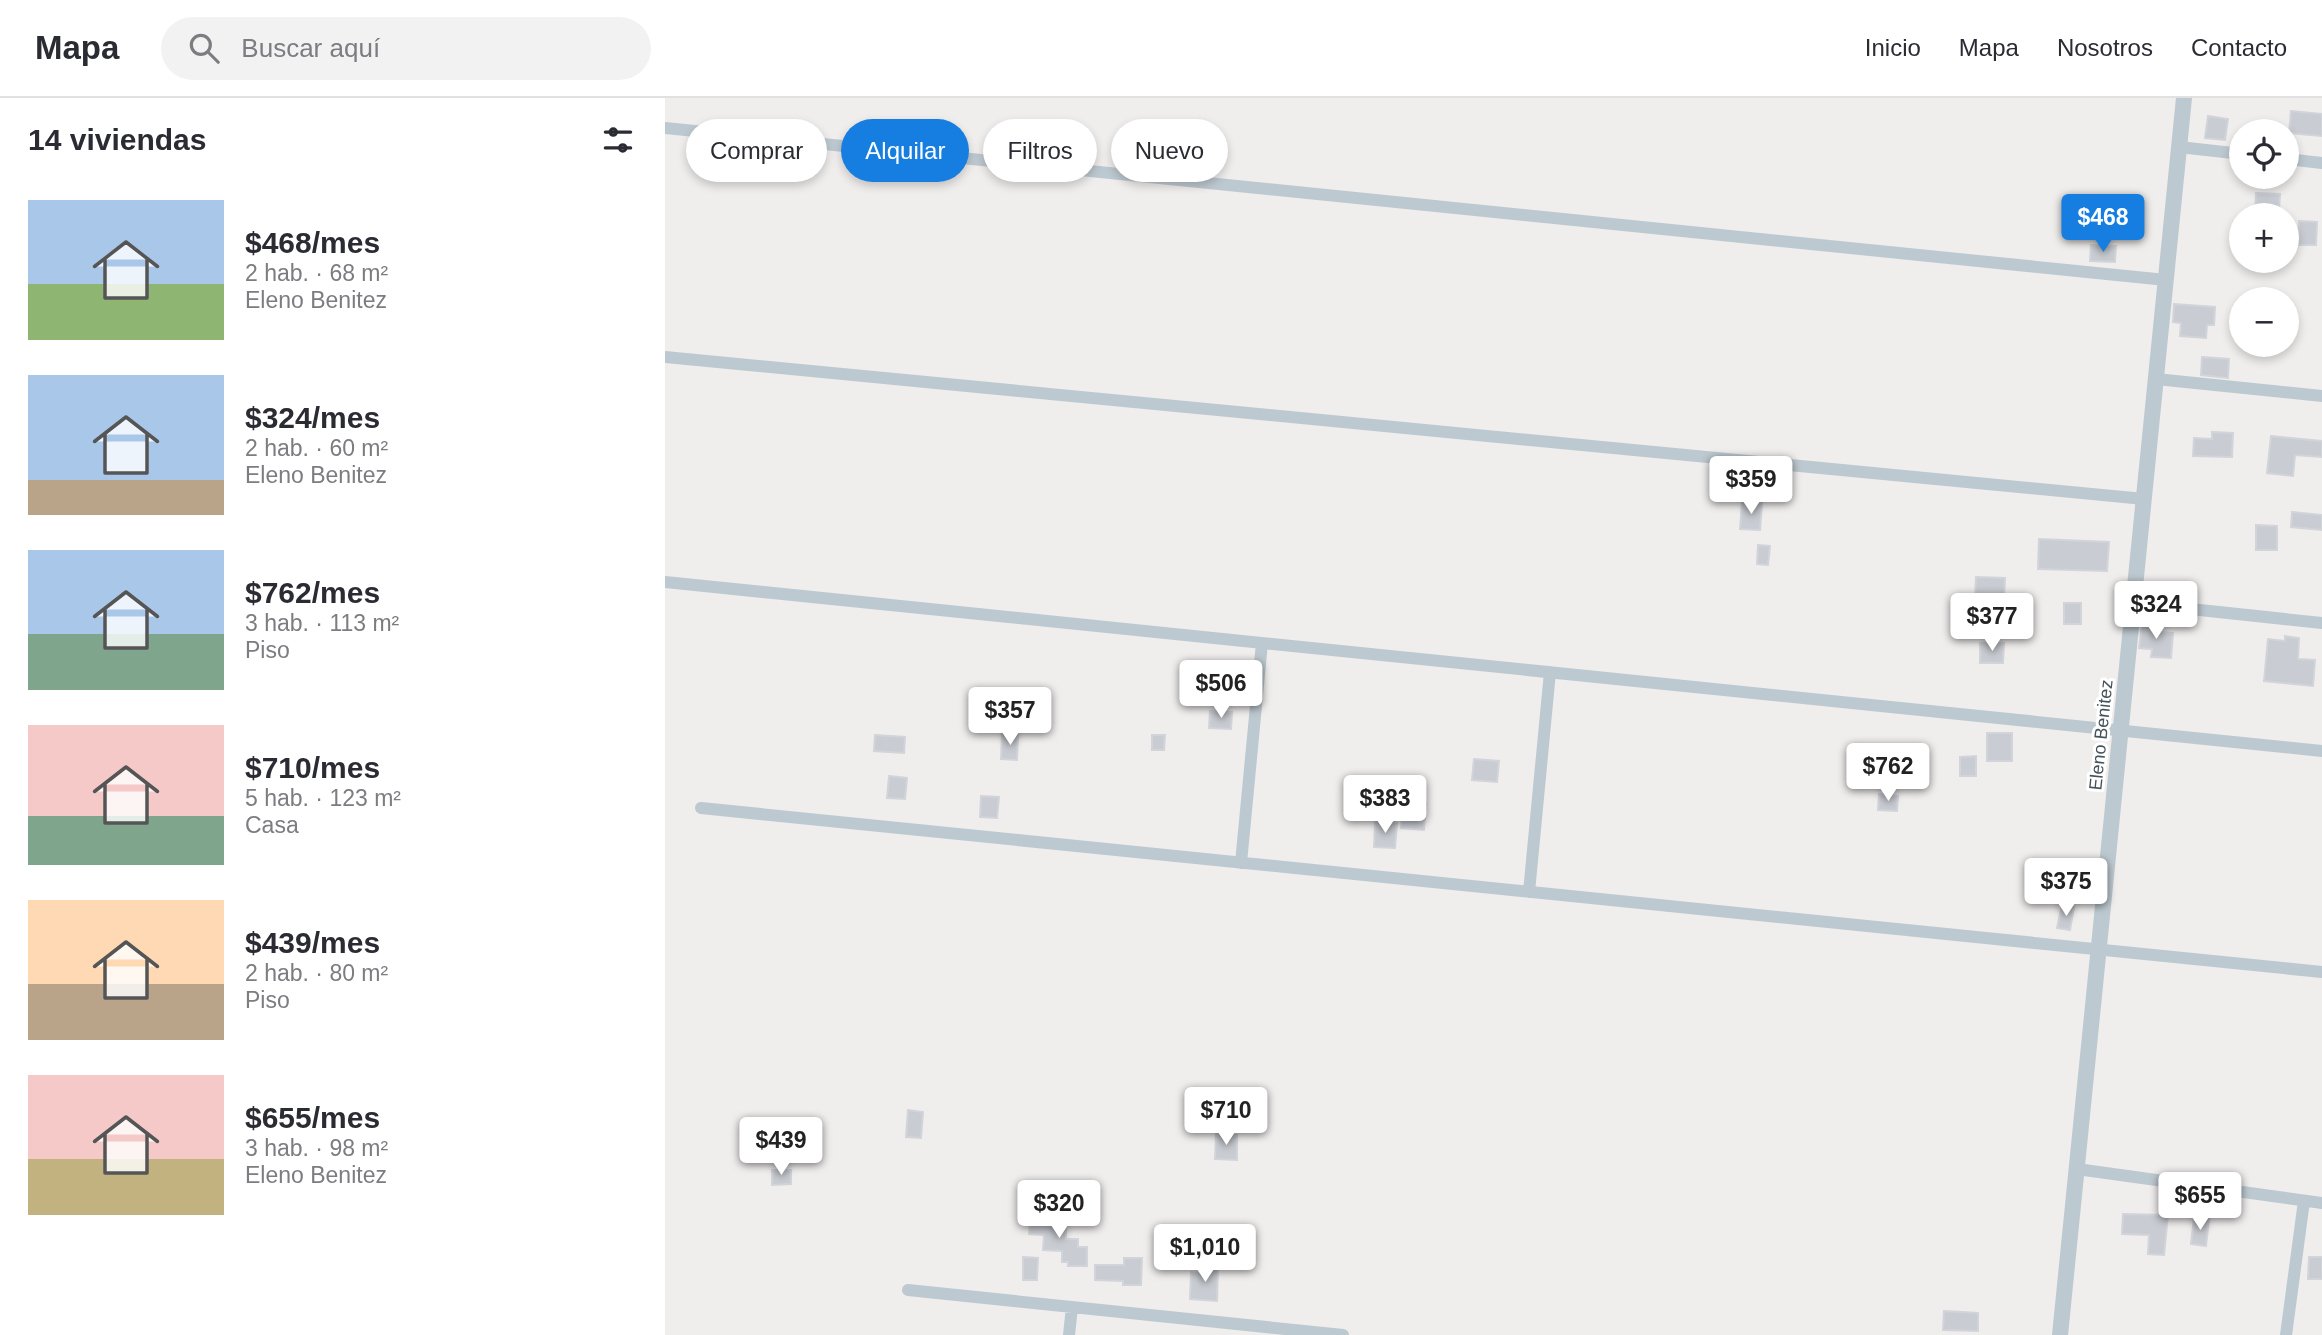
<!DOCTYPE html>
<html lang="es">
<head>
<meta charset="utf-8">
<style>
	:root { --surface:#fff; --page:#f2f2f3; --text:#2b2b33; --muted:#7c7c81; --line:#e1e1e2; --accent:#167ee0 }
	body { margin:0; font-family:Arial,sans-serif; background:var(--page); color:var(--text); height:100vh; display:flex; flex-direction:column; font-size:26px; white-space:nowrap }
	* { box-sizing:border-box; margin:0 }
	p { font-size:23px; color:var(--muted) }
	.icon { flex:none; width:38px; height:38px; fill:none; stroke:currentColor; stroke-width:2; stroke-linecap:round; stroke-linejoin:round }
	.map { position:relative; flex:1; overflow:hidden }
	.sheet { display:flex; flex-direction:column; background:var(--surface); width:665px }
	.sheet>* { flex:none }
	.top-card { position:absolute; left:21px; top:21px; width:665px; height:63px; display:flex; gap:14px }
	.fabs { position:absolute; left:1564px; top:21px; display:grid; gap:14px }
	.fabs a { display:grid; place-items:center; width:70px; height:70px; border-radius:50%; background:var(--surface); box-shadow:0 4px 10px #0003; font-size:35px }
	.price { position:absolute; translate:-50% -60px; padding:0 16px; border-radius:7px; background:#fff; color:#222; font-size:23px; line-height:46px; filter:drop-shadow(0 2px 4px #0008) }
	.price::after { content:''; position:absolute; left:50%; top:42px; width:21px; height:16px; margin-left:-10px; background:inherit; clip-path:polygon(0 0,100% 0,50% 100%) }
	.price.selected { background:var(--accent); color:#fff }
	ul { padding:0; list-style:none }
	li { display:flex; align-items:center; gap:21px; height:175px; padding:0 28px }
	li span { display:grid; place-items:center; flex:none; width:196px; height:140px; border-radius:0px; color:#555 }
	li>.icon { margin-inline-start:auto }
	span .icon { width:84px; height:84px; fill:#fffc; stroke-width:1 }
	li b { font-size:30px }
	h2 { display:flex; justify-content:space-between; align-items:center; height:84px; padding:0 28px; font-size:30px }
	.pill { padding:0 24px; border-radius:32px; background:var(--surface); box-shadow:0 4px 10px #0003; font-size:24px; line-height:63px }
	.pill.selected { background:var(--accent); color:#fff }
	header { display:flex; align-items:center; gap:42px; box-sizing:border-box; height:98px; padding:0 35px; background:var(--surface); border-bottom:2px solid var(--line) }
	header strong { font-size:33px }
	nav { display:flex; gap:38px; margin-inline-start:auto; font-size:24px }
	.search { width:490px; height:63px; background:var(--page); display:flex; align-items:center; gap:18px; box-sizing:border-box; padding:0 24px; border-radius:38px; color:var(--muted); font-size:26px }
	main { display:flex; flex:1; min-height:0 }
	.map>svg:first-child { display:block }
	.building { fill:#c9ccd2; stroke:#d1d4d9; stroke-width:2 }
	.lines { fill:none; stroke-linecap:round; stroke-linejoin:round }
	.minor { stroke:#bdc9d0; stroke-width:12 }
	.tertiary { stroke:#bdc9d0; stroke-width:16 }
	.labels { text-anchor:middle; stroke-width:6; stroke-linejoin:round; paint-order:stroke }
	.street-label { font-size:18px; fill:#45525a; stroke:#fff }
</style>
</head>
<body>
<header>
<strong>Mapa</strong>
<div class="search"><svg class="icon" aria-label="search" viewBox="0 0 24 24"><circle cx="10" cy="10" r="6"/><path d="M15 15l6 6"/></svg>Buscar aquí</div>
<nav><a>Inicio</a><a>Mapa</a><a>Nosotros</a><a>Contacto</a></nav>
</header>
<main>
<section class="sheet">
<h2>14 viviendas<svg class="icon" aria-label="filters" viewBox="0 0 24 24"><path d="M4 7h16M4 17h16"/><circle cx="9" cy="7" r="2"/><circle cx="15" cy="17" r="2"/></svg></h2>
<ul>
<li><span style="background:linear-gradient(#a9c7e8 60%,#8fb573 0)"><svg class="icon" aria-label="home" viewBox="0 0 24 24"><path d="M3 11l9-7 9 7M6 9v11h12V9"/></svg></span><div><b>$468/mes</b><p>2 hab. · 68 m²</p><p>Eleno Benitez</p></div></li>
<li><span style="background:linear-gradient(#a9c7e8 75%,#b9a48a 0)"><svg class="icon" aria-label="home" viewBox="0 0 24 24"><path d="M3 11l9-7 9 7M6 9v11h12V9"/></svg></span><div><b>$324/mes</b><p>2 hab. · 60 m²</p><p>Eleno Benitez</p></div></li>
<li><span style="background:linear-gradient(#a9c7e8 60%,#7fa58c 0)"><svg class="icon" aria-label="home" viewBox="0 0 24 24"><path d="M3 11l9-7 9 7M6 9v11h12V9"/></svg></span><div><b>$762/mes</b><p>3 hab. · 113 m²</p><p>Piso</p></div></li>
<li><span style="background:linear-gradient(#f6c9c9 65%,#7fa58c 0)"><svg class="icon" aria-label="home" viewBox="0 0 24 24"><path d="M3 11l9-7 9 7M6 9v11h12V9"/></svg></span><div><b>$710/mes</b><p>5 hab. · 123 m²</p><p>Casa</p></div></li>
<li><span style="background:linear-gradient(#ffd9b3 60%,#b9a48a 0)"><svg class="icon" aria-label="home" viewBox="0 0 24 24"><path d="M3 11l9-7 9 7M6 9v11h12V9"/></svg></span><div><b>$439/mes</b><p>2 hab. · 80 m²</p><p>Piso</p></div></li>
<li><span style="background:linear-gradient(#f6c9c9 60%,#c2b280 0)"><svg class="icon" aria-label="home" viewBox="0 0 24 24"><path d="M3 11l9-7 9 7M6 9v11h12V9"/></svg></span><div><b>$655/mes</b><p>3 hab. · 98 m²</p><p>Eleno Benitez</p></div></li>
</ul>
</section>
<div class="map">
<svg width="1657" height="1237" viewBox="0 0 1657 1237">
	<rect width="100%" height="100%" fill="#f0eded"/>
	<path class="building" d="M 1626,13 L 1657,16 L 1657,38 L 1624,35 Z
		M 1543,18 L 1563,21 L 1560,42 L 1540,40 Z
		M 1591,95 L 1615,96 L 1614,112 L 1590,111 Z
		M 1634,123 L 1652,124 L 1651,147 L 1633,147 Z
		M 1426,147 L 1451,148 L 1450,164 L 1425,163 Z
		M 1509,206 L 1550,209 L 1549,227 L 1542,227 L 1541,240 L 1515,238 L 1516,225 L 1508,224 Z
		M 1537,259 L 1564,261 L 1563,280 L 1536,277 Z
		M 1547,334 L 1568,335 L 1567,359 L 1528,358 L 1529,340 L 1547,341 Z
		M 1606,338 L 1657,343 L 1657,359 L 1630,357 L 1628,378 L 1602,375 Z
		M 1077,404 L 1097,405 L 1095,432 L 1075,431 Z
		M 1627,414 L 1657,417 L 1657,432 L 1626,429 Z
		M 1591,427 L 1612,428 L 1612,452 L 1591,452 Z
		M 1374,441 L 1444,444 L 1442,473 L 1373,471 Z
		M 1093,447 L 1105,448 L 1103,467 L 1092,466 Z
		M 1311,479 L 1340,480 L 1339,499 L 1310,498 Z
		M 1399,505 L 1416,505 L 1416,526 L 1399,526 Z
		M 1482,524 L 1493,525 L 1493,534 L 1508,535 L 1506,560 L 1486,559 L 1487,551 L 1474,550 L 1477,527 Z
		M 1620,538 L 1634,540 L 1633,561 L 1650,562 L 1648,588 L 1599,583 L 1603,541 L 1620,543 Z
		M 1315,545 L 1339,545 L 1338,565 L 1315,565 Z
		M 545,613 L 567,614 L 566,631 L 544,630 Z
		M 1322,635 L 1347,635 L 1347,663 L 1322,663 Z
		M 337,636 L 353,637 L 352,662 L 336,661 Z
		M 210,637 L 240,639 L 239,655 L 209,653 Z
		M 487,637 L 500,637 L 499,652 L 487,652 Z
		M 1311,658 L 1311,678 L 1295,678 L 1295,659 Z
		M 809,661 L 834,663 L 832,684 L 807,682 Z
		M 224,678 L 242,680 L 240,701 L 222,700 Z
		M 1214,696 L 1233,698 L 1232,713 L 1213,712 Z
		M 316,698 L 334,699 L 332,720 L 315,719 Z
		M 738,703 L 761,705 L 759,732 L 736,730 Z
		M 710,723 L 732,725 L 730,750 L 709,749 Z
		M 1397,807 L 1409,809 L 1405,832 L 1392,830 Z
		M 243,1012 L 258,1014 L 256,1040 L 241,1039 Z
		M 551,1036 L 572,1037 L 572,1062 L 550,1061 Z
		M 107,1072 L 126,1072 L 126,1086 L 107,1087 Z
		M 1458,1116 L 1503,1117 L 1499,1157 L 1483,1156 L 1484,1137 L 1457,1136 Z
		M 365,1119 L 401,1120 L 401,1141 L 413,1141 L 413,1149 L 422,1149 L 422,1168 L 403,1168 L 403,1164 L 397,1164 L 397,1153 L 378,1152 L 379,1137 L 364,1136 Z
		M 1529,1119 L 1544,1121 L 1541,1148 L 1526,1146 Z
		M 358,1159 L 373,1160 L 372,1182 L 358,1182 Z
		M 1644,1159 L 1657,1159 L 1657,1181 L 1643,1181 Z
		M 459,1160 L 477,1160 L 476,1187 L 458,1187 L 458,1183 L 430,1182 L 430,1167 L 459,1167 Z
		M 537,1166 L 553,1167 L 552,1203 L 525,1201 L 526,1174 L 536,1175 Z
		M 1279,1213 L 1313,1215 L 1313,1233 L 1278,1232 Z"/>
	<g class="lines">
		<path class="minor" d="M 0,30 L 1501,182
			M 1514,49 L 1577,56
			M 1622,61 L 1657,65
			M 0,259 L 1479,401
			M 1491,281 L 1657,298
			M 0,484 L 1657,653
			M 1469,505 L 1657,525
			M 36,710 L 1657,874
			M 576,765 L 597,545
			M 864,794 L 885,574
			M 1412,1071 L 1657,1105
			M 243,1192 L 678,1237
			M 404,1237 L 407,1209
			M 1621,1237 L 1639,1103"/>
		<path class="tertiary" d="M 1395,1237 L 1519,0"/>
	</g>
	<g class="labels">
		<g class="street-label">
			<text transform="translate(1436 637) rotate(-84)" y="6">Eleno Benitez</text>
		</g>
	</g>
</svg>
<div class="fabs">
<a><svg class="icon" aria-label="locate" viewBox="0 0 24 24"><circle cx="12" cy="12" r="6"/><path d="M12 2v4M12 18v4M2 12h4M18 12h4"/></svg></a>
<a>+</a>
<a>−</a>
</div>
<b class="price selected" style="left:1438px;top:156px">$468</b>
<b class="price" style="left:1086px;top:418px">$359</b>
<b class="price" style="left:1491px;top:543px">$324</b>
<b class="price" style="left:1327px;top:555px">$377</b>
<b class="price" style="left:556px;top:622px">$506</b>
<b class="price" style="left:345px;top:649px">$357</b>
<b class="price" style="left:1223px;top:705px">$762</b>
<b class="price" style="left:720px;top:737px">$383</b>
<b class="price" style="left:1401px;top:820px">$375</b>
<b class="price" style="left:561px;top:1049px">$710</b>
<b class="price" style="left:116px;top:1079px">$439</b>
<b class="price" style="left:1535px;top:1134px">$655</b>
<b class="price" style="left:394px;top:1142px">$320</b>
<b class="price" style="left:540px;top:1186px">$1,010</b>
<div class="top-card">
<a class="pill">Comprar</a>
<a class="pill selected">Alquilar</a>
<a class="pill">Filtros</a>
<a class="pill">Nuevo</a>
</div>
</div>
</main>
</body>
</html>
